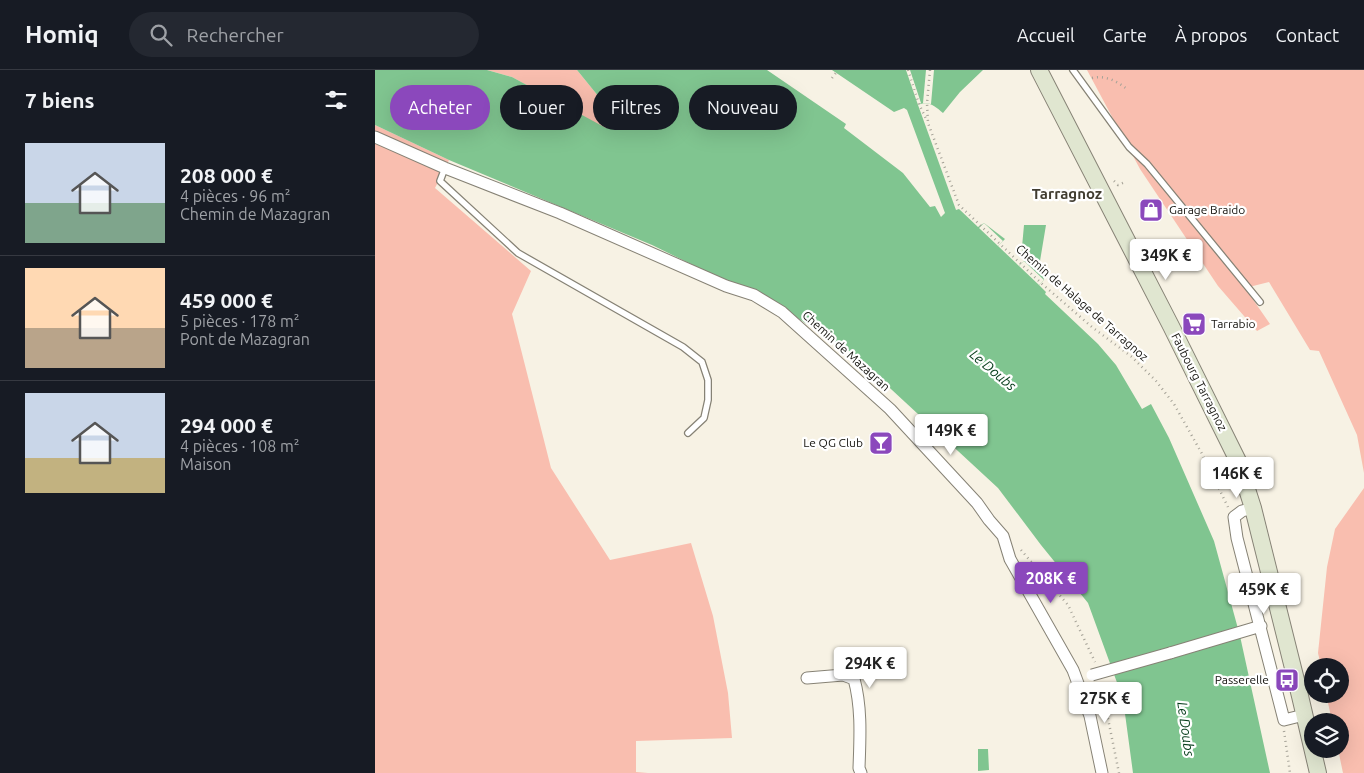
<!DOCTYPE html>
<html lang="fr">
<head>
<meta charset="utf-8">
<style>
	:root { --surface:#171b24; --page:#242831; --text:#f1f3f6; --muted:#9ea1a6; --line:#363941; --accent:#8b48bc }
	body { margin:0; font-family:Ubuntu,sans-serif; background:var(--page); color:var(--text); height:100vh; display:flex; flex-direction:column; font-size:19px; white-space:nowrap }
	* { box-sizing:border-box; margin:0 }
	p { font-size:16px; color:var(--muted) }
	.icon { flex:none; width:28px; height:28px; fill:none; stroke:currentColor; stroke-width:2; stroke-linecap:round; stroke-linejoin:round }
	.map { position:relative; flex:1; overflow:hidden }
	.details { display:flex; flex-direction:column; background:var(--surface); width:375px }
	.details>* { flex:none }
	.banner { position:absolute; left:15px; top:15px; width:475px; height:45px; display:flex; gap:10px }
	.buttons { position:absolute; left:929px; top:588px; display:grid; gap:10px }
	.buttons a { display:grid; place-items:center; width:45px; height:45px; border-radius:50%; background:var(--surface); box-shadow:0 5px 20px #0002; font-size:25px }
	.price { position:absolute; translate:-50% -42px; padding:0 11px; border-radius:5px; background:#fff; color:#222; font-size:16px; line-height:32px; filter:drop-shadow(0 1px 2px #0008) }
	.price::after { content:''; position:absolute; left:50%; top:30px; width:15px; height:11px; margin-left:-8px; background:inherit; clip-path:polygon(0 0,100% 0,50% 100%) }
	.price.active { background:var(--accent); color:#fff }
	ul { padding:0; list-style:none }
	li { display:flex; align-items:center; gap:15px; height:125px; padding:0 25px }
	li+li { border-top:1px solid var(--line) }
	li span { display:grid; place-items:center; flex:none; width:140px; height:100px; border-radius:0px; color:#555 }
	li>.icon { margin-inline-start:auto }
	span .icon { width:60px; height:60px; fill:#fffc; stroke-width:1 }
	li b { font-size:21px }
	h2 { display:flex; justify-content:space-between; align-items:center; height:60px; padding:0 25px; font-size:21px }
	.chip { padding:0 18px; border-radius:22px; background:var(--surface); box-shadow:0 5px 20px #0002; font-size:18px; line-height:45px }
	.chip.active { background:var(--accent); color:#fff }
	header { display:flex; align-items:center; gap:30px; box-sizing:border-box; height:70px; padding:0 25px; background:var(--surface); border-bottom:1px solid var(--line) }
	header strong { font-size:24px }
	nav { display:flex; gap:28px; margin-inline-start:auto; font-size:18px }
	.search { width:350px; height:45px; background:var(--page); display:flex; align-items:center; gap:12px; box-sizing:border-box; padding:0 18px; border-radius:28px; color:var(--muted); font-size:19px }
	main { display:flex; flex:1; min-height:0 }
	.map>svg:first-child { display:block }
	.green { fill:#f9beaf }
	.water { fill:#80c590 }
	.pier { fill:#f7f2e4 }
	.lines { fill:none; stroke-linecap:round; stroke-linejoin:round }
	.lane-casing { stroke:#868275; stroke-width:8 }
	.street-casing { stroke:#868275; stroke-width:13 }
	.secondary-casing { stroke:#868275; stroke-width:18 }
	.path { stroke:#a5a297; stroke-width:2.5; stroke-dasharray:1 4; stroke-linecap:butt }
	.lane { stroke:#fff; stroke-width:5.5 }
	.street { stroke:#fff; stroke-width:11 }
	.secondary { stroke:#e0e6d0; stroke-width:16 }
	.street-bridge-casing { stroke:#868275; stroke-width:13; stroke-linecap:butt }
	.street-bridge { stroke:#fff; stroke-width:11 }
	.labels { text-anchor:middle; stroke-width:4.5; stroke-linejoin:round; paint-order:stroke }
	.poi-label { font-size:12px; fill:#14130e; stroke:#fff; text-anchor:start }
	.street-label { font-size:12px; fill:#14130e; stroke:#fff }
	.water-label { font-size:14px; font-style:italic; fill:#053c1a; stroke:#fff }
	.quarter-label { font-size:15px; font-weight:bold; fill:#413d31; stroke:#fff }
</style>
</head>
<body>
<header>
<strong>Homiq</strong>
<div class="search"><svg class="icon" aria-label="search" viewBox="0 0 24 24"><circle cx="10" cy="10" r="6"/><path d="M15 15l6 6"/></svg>Rechercher</div>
<nav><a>Accueil</a><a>Carte</a><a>À propos</a><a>Contact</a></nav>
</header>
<main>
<section class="details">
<h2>7 biens<svg class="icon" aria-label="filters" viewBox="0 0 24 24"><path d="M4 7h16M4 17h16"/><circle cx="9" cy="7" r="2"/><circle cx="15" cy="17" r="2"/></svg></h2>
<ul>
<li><span style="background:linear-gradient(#c9d6e8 60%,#7fa58c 0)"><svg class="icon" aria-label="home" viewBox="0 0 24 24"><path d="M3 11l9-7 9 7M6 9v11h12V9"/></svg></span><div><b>208 000 €</b><p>4 pièces · 96 m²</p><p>Chemin de Mazagran</p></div></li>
<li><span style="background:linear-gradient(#ffd9b3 60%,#b9a48a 0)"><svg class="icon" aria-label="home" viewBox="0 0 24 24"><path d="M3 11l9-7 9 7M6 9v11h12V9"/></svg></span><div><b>459 000 €</b><p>5 pièces · 178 m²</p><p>Pont de Mazagran</p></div></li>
<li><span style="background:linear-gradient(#c9d6e8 65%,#c2b280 0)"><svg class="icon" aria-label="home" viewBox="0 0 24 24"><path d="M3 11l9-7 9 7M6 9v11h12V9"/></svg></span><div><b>294 000 €</b><p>4 pièces · 108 m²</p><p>Maison</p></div></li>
</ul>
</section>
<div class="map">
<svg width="989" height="703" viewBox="0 0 989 703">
	<rect width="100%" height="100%" fill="#f7f2e4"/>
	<path class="green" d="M 112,0 L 202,0 L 237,43 L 231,59 L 137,7 Z
		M 712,0 L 989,0 L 989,403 L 982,365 L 944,281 L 935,280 L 894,212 L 870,218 L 895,254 L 882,261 L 843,216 L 765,99 Z
		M 0,55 L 74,90 L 60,118 L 156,201 L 137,244 L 176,398 L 235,490 L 316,473 L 338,546 L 353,623 L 357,668 L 261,671 L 261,702 L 273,703 L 0,703 Z
		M 989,418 L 989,703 L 968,703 L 963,679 L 965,679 L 965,651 L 957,651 L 951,624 L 965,624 L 965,596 L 946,596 L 943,583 L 952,497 L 960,459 Z"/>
	<path class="water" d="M 0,0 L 112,0 L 137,7 L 231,58 L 237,43 L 202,0 L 392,0 L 471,54 L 469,58 L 528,103 L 555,137 L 560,136 L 566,147 L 570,143 L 532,40 L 529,38 L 519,42 L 457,0 L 608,0 L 585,22 L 568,43 C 560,36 553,30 543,35 L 581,140 L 584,139 L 603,157 L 609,153 L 630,169 L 623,176 L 644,196 L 649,191 L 647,177 L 649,155 L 671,155 L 665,191 L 669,210 L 664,215 L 671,222 L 670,224 L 723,274 L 741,295 L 767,339 L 776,334 L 794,368 L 839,471 L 865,566 L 895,703 L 758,703 L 748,629 L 713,533 L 666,475 L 623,418 L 477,283 L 410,240 L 277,175 L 74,90 L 0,55 Z
		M 603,679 L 613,679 L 614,700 L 603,701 Z"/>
	<path class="pier" d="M 531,0 L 535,0 L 546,33 L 543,35 Z
		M 551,0 L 559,0 L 556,34 L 548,33 Z
		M 609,153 L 628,171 L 623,176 L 604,158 Z
		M 649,191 L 669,210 L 664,215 L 644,196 Z"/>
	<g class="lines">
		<g class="lane-casing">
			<path id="lane" d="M 698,0 L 754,77 L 772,94 L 885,232
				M 70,98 L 65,111 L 143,183 L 308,277 L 327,292 L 333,310 L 333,330 L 329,348 L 313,363"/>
		</g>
		<g class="street-casing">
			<path id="street" d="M 0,67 L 70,98 L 185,143 L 351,216 L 379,225 L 407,242 L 515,339 L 602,433 L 614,450 L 628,466 L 635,489 L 698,600 L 715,646 L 727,703
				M 878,438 L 867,441 L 859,447 L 862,468 L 909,650 L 929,645
				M 795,583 L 886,556
				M 432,608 L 468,605 L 479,609 C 487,638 485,669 484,698 L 486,703"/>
		</g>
		<g class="secondary-casing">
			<path id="secondary" d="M 664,0 L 796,256 L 863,391 L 878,438 L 925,626 L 943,703"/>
		</g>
		<path class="path" d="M 533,0 L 544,34 L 552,51
			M 555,0 L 552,33 L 553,53 L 584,135 L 666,213 L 717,257 L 757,287 L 781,311 L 799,334 L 826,382 L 853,437
			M 457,8 L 463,0
			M 717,8 C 731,5 742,11 753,20
			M 739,111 L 743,115 L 750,112
			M 776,186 L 797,175
			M 646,480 L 693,535 L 720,592
			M 726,614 L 744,703
			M 909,661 L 915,703"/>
		<use href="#lane" class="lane"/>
		<use href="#street" class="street"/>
		<use href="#secondary" class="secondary"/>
		<g class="street-bridge-casing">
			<path id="street-bridge" d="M 717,605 L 795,583"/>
		</g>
		<use href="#street-bridge" class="street-bridge"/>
	</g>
	<defs>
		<g id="shop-square" transform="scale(1.25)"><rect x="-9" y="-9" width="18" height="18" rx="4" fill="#8b48bc" stroke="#fff"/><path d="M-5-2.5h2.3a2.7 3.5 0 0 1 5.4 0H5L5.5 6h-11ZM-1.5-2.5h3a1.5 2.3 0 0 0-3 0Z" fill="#fff"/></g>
		<g id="supermarket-square" transform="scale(1.25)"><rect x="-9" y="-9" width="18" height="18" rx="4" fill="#8b48bc" stroke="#fff"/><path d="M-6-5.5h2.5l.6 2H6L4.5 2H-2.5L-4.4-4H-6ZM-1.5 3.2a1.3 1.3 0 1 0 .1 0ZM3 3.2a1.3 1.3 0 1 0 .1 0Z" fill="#fff"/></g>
		<g id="bar-square" transform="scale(1.25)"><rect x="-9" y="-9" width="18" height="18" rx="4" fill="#8b48bc" stroke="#fff"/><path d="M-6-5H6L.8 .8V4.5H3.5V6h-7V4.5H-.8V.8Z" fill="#fff"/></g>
		<g id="bus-square" transform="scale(1.25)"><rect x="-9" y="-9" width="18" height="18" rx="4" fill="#8b48bc" stroke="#fff"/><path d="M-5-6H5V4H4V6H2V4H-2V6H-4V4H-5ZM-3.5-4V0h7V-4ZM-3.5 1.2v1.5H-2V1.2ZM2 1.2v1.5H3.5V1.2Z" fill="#fff"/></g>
	</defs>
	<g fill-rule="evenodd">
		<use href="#shop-square" x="776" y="140"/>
		<use href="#supermarket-square" x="819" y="254"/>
		<use href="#bar-square" x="506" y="373"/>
		<use href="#bus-square" x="912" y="610"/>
	</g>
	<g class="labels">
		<g class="poi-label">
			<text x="794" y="144">Garage Braido</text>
			<text x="836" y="258">Tarrabio</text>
			<text x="488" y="377" text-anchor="end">Le QG Club</text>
			<text x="894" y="614" text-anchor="end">Passerelle</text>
		</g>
		<g class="street-label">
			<text transform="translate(707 233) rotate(41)" y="4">Chemin de Halage de Tarragnoz</text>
			<text transform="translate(471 281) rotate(42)" y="4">Chemin de Mazagran</text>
			<text transform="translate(824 312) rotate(63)" y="4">Faubourg Tarragnoz</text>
		</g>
		<g class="water-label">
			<text transform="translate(618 300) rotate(40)" y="5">Le Doubs</text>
			<text transform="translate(811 659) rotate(82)" y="5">Le Doubs</text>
		</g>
		<g class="quarter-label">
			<text x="692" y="129">Tarragnoz</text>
		</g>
	</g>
</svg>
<div class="buttons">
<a><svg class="icon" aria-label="locate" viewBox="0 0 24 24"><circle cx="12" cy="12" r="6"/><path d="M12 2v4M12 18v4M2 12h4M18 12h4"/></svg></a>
<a><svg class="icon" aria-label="layers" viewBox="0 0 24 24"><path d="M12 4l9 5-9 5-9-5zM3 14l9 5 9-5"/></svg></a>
</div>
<b class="price" style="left:791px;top:211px">349K €</b>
<b class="price" style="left:576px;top:386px">149K €</b>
<b class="price" style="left:862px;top:429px">146K €</b>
<b class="price active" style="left:676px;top:534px">208K €</b>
<b class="price" style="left:889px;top:545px">459K €</b>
<b class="price" style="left:495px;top:619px">294K €</b>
<b class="price" style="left:730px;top:654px">275K €</b>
<div class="banner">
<a class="chip active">Acheter</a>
<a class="chip">Louer</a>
<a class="chip">Filtres</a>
<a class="chip">Nouveau</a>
</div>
</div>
</main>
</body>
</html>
